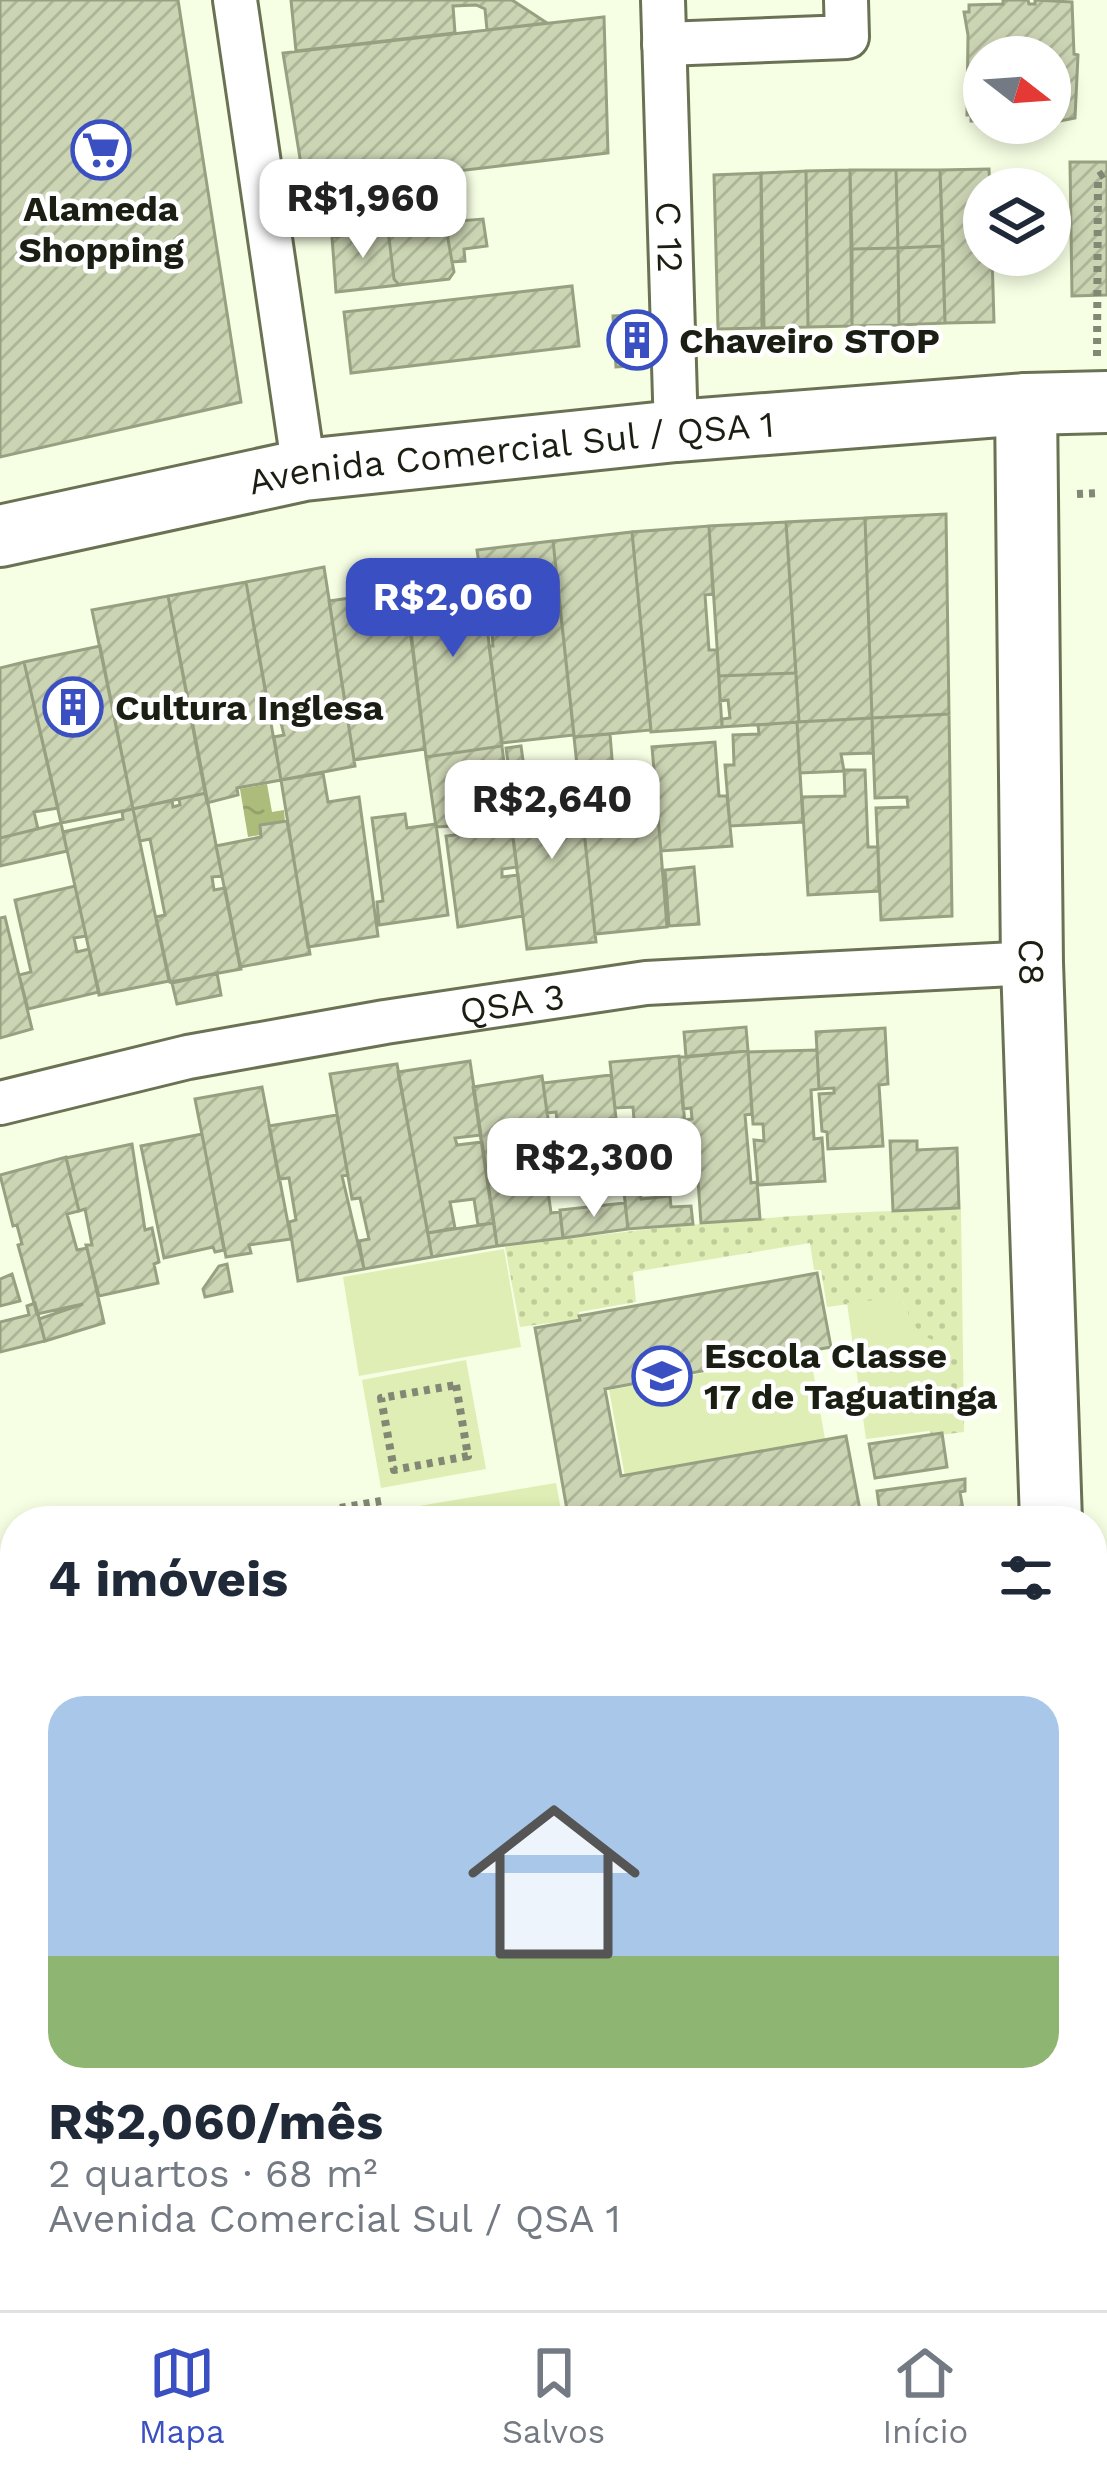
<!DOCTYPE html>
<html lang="pt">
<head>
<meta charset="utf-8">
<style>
	:root { --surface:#fff; --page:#f2f2f3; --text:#1f2937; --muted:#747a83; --line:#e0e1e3; --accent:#3a4fc1 }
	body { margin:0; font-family:"Work Sans",sans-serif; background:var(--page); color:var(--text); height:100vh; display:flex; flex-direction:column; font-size:45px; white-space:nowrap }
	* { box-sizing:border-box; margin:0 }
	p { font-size:39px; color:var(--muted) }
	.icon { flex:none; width:66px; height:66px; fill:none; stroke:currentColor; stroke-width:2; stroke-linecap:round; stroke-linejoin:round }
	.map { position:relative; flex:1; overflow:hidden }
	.side { position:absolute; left:0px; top:1506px; width:1107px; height:804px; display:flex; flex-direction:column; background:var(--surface); border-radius:48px 48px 0 0; box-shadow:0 6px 18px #0003 }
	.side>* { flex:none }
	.needle { width:78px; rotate:107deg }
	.fabs { position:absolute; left:963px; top:36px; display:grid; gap:24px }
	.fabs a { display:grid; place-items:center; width:108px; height:108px; border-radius:50%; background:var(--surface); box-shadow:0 6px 18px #0003; font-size:60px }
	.price { position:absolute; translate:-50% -102px; padding:0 27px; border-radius:24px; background:#fff; color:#222; font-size:39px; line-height:78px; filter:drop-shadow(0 3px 6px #0008) }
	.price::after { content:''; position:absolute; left:50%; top:72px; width:36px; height:27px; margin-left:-18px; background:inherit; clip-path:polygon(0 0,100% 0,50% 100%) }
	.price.active { background:var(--accent); color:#fff }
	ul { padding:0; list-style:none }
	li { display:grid; align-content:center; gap:24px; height:636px; padding:0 48px }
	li+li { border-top:3px solid var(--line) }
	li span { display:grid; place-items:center; height:372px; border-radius:36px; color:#555 }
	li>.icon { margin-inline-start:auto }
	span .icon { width:216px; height:216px; fill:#fffc; stroke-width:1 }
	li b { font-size:51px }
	h2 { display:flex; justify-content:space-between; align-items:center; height:144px; padding:0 48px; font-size:51px }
	.menu { display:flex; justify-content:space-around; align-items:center; height:168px; border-top:3px solid var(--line); background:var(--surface); font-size:33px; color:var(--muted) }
	.menu a { display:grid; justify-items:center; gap:6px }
	.menu .active { color:var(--accent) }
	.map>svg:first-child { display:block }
	.grass { fill:url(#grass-dots) }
	.park { fill:#deeeb4 }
	.water { fill:url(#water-ripples) }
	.building { fill:url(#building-hatch); stroke:#97a080; stroke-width:3 }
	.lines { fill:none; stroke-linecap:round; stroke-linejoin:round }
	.service-casing { stroke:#6a7254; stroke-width:27 }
	.minor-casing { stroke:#6a7254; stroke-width:48 }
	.secondary-casing { stroke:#6a7254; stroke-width:66 }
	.path { stroke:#838875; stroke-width:8; stroke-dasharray:6 6; stroke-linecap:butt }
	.service { stroke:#fff; stroke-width:21 }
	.minor { stroke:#fff; stroke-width:42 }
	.secondary { stroke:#fff; stroke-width:60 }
	.labels { text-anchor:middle; stroke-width:9; stroke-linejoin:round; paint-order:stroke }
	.poi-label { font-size:36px; font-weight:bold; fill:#1b1e12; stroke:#fff; text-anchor:start }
	.street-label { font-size:36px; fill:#1b1e12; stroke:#fff }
</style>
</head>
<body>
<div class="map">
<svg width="1107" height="2310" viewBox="0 0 1107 2310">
	<defs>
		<pattern id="grass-dots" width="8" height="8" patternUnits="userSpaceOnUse" patternTransform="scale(3)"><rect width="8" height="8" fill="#deeeb4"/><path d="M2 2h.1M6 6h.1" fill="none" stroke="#becc9a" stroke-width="1.8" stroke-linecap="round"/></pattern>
		<pattern id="water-ripples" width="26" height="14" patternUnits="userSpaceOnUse" patternTransform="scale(3)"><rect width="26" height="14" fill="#acbd7b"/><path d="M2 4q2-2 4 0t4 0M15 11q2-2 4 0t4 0" fill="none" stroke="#93a269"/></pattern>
		<pattern id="building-hatch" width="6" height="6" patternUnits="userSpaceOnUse" patternTransform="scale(3)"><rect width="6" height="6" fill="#cbd4b3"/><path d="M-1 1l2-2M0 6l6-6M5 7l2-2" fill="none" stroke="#aeb699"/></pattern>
	</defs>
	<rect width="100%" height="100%" fill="#f6fee3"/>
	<path class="grass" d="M 961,1210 L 964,1432 L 931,1436 L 930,1430 L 951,1427 L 930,1341 L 913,1326 L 901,1297 L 827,1307 L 821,1270 L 814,1270 L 810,1243 L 633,1272 L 636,1302 L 579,1312 L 579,1319 L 520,1327 L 505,1247 C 656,1227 808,1210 961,1210 Z"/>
	<path class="park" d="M 504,1249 L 521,1347 L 359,1376 L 343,1277 Z
		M 901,1297 C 911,1321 918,1340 946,1343 L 952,1428 L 866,1439 L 847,1303 Z
		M 810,1354 L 825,1439 L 625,1476 L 609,1390 Z
		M 466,1360 L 486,1469 L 381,1488 L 362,1380 Z
		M 556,1483 L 563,1521 L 390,1521 L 389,1511 Z
		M 15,1728 L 15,1851 L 0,1856 L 0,1732 Z"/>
	<path class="water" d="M 267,784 L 272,812 L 284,810 L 285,822 L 265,834 L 248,837 L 240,789 Z"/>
	<path class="building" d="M 0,0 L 178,0 L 241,402 L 0,457 Z
		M 291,0 L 512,0 L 547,23 L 487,30 L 485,9 L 476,5 L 453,6 L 455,33 L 296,51 Z
		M 1003,0 L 1028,0 L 1029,4 L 1035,4 L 1035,0 L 1072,2 L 1074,54 L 1078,55 L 1075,118 L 1050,123 L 1050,57 L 984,57 L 984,121 L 971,121 L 971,115 L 967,115 L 968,35 L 964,12 L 969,12 L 969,5 L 1003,4 Z
		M 604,17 L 608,153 L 305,189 L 283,53 Z
		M 1070,162 L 1107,162 L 1107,295 L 1072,296 Z
		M 989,169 L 990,189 L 984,189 L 984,255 L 992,255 L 994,322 L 945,323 L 940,170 Z
		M 850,170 L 896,170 L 898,248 L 852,249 Z
		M 850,170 L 852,326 L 808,327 L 806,171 Z
		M 896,170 L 940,170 L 943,246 L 898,248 Z
		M 806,171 L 808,327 L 764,328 L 761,173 Z
		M 761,173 L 762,328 L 718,329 L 714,175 Z
		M 483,219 L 487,246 L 464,249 L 465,261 L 452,262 L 445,222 Z
		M 445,223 L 454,272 L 449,279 L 399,285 L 394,279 L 388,230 Z
		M 388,230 L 394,279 L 399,285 L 336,292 L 332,237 Z
		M 943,246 L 945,323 L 899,325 L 898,248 Z
		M 898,248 L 899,325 L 852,326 L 852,249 Z
		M 572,286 L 579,346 L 351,373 L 344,312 Z
		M 658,314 L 661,364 L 616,367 L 613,316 Z
		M 946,514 L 949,714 L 872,718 L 865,518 Z
		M 865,518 L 872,718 L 799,722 L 786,522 Z
		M 786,522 L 796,673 L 719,676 L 709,526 Z
		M 709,526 L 713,594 L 705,595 L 709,650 L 717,650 L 722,727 L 651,732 L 632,532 Z
		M 632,532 L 651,730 L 574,737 L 553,541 Z
		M 553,541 L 574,735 L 502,743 L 489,646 L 493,646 L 489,598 L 484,599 L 477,550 Z
		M 479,564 L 502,746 L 426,757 L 404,573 Z
		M 324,567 L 355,766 L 281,780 L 274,737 L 284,735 L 280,719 L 271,721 L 246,582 Z
		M 246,582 L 281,780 L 237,788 L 238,795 L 207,803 L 168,596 Z
		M 405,590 L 425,749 L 354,760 L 329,601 Z
		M 168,596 L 206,793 L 133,809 L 92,610 Z
		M 100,646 L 133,809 L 61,823 L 24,662 Z
		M 24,662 L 58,808 L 34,812 L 38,829 L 0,838 L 0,668 Z
		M 796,673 L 799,722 L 722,727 L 722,719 L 730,718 L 728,700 L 720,701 L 719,676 Z
		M 949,714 L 952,916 L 881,920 L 876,808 L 908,807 L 907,797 L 875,798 L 872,718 Z
		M 872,718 L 873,753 L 841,754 L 844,771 L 800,773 L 797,722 Z
		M 797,722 L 803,822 L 730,826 L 725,765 L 734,765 L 733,735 L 759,734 L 758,725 Z
		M 610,734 L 616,808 L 657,803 L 667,927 L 595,934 L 574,737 Z
		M 715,742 L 719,796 L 727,796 L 732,846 L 661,851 L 652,747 Z
		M 502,746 L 511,822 L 488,826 L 484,787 L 476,787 L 476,772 L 481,772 L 481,768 L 470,768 L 471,776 L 454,778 L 460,817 L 450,818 L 452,826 L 436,827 L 426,757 Z
		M 521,746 L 526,782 L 511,784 L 506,748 Z
		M 844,770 L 865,770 L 868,847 L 878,847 L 879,891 L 808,895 L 802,797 L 845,796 Z
		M 323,773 L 328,802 L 359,797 L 378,936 L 308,947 L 281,780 Z
		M 578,777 L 596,942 L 527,949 L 506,784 Z
		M 206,793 L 222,876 L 212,877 L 214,890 L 225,888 L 241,969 L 170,982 L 156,917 L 165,915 L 150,839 L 140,841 L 133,809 L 172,800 L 173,807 L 180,805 L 179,799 Z
		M 133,809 L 169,981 L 99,995 L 63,832 L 123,819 L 122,811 Z
		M 405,814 L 407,828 L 436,824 L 448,915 L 379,925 L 377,902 L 383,901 L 372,818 Z
		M 287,821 L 310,954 L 240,967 L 216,846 L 261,837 L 260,825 Z
		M 511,822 L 517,867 L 502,869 L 502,877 L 518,875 L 523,916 L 458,927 L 446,836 L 496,830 L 495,824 Z
		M 61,823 L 67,851 L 0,866 L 0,838 Z
		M 694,867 L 699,924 L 669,926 L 665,870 Z
		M 75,886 L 86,936 L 74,938 L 77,952 L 89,949 L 99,992 L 28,1009 L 19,975 L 31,972 L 15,900 Z
		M 5,917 L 32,1029 L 0,1038 L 0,918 Z
		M 217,973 L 221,995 L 177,1004 L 172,983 Z
		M 746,1027 L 748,1051 L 686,1057 L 684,1032 Z
		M 885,1028 L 888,1084 L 879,1085 L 883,1146 L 828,1149 L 827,1132 L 822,1131 L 819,1094 L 834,1093 L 834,1088 L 819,1089 L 816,1032 Z
		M 817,1050 L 819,1089 L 811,1090 L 814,1139 L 822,1138 L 825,1181 L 758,1185 L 754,1140 L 764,1141 L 763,1124 L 753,1124 L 748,1052 Z
		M 748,1051 L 752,1114 L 745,1115 L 751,1183 L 757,1182 L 760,1219 L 701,1223 L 697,1166 L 688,1167 L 684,1120 L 692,1119 L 691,1108 L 683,1109 L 679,1057 Z
		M 679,1056 L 690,1182 L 639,1186 L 633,1107 L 615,1108 L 610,1062 Z
		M 470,1061 L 481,1135 L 455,1138 L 457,1145 L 482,1142 L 494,1223 L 478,1225 L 474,1199 L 450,1202 L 455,1228 L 428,1233 L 398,1072 Z
		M 397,1064 L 432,1257 L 364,1269 L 359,1241 L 369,1239 L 360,1198 L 352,1199 L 330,1074 Z
		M 611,1075 L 616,1118 L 605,1120 L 613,1188 L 566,1194 L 556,1112 L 547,1113 L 543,1083 Z
		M 542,1076 L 550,1132 L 540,1133 L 551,1213 L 560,1212 L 563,1238 L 497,1246 L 473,1087 Z
		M 262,1087 L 291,1239 L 249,1245 L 251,1253 L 226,1257 L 195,1099 Z
		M 337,1115 L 348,1175 L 342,1176 L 364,1269 L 298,1281 L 289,1222 L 296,1220 L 289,1178 L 279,1179 L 269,1126 Z
		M 202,1134 L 224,1250 L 215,1252 L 213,1247 L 164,1258 L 141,1146 Z
		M 890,1141 L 917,1141 L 917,1150 L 957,1148 L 959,1208 L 893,1211 Z
		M 132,1144 L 145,1230 L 152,1228 L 159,1262 L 154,1264 L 158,1283 L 99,1296 L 86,1245 L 92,1245 L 85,1209 L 79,1211 L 66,1158 Z
		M 66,1157 L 79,1211 L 67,1214 L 77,1250 L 87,1248 L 104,1323 L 45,1341 L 39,1319 L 83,1304 L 37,1314 L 18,1245 L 22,1244 L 17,1225 L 13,1226 L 0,1175 Z
		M 640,1190 L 641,1199 L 670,1196 L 671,1207 L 691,1206 L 693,1224 L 628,1229 L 624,1192 Z
		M 625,1203 L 628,1229 L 563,1238 L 560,1210 Z
		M 494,1223 L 497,1246 L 432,1257 L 428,1233 Z
		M 227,1264 L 232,1291 L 205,1297 L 203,1289 L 219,1266 Z
		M 817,1273 L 831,1347 L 605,1389 L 621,1476 L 846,1436 L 862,1521 L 569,1521 L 535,1328 L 580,1320 L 579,1316 Z
		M 12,1274 L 20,1301 L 0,1306 L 0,1279 Z
		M 35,1303 L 45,1341 L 0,1352 L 0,1322 L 29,1315 L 27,1306 Z
		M 942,1433 L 947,1467 L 875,1478 L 869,1444 Z
		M 965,1479 L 965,1491 L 960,1492 L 965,1521 L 881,1521 L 877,1491 Z
		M 15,1951 L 15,2035 L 0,2040 L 0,1956 Z
		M 15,2218 L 15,2262 L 1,2223 Z
		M 0,2219 L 15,2262 L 15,2295 L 26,2295 L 32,2310 L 0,2310 Z
		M 26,2295 L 119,2295 L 124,2310 L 32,2310 Z
		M 133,2295 L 228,2295 L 232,2310 L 138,2310 Z
		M 423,2295 L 486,2295 L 426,2307 Z
		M 575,2295 L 614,2295 L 616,2310 L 530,2310 L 576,2303 Z
		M 799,2295 L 890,2295 L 890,2305 L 976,2301 L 977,2310 L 800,2310 Z
		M 890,2295 L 982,2295 L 982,2301 L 890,2305 Z"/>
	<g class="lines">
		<g class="service-casing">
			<path id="service" d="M 1092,1992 L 1107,1991"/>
		</g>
		<g class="minor-casing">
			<g id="minor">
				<path d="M 235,0 L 304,470"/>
				<path id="s1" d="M 663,0 L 676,431"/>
				<path d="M 664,44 L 847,37 L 846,0"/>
				<path id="s2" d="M 0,1103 L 188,1057 L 385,1022 L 646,983 L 1032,963"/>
				<path d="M 1092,1687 L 1107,1687"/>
				<path d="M 0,2142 L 15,2138"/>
			</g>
		</g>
		<g class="secondary-casing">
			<g id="secondary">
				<path id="s3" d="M 1026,404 L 1032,963 L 1051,1521"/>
				<path id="s4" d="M 0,536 L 304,470 L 676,431 L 1026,404 L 1107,402"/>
				<path d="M 1070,2295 L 1070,2310"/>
			</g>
		</g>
		<path class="path" d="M 1097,356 L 1098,177 L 1107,171
			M 1077,494 L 1100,493
			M 456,1385 L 468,1456 L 394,1470 L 381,1398 Z
			M 340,1508 L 381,1501"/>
		<use href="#service" class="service"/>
		<use href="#minor" class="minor"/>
		<use href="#secondary" class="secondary"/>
	</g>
	<defs>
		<g id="supermarket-ring" transform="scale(3)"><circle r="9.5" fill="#fff" stroke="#3a4fc1" stroke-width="1.5"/><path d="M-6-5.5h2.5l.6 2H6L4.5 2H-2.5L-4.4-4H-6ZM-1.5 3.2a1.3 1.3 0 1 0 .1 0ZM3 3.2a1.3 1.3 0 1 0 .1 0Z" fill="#3a4fc1"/></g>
		<g id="building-ring" transform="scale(3)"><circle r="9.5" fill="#fff" stroke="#3a4fc1" stroke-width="1.5"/><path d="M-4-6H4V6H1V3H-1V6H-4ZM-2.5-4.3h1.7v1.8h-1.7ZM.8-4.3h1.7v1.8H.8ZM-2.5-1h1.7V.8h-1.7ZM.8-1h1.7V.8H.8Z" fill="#3a4fc1"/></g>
		<g id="school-ring" transform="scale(3)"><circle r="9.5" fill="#fff" stroke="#3a4fc1" stroke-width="1.5"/><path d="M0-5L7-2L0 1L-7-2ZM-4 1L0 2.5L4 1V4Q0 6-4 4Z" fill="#3a4fc1"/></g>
	</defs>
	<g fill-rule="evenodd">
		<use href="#supermarket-ring" x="101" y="150"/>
		<use href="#building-ring" x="637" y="340"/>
		<use href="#building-ring" x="73" y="707"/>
		<use href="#school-ring" x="662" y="1376"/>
	</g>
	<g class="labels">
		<g class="poi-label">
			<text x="101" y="221" text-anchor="middle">Alameda<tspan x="101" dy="41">Shopping</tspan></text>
			<text x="679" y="353">Chaveiro STOP</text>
			<text x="115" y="720">Cultura Inglesa</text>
			<text x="704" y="1368">Escola Classe<tspan x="704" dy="41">17 de Taguatinga</tspan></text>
		</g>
		<g class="street-label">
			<text dy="13" stroke="none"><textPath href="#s1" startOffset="237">C 12</textPath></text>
			<text dy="13" stroke="none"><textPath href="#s4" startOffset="519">Avenida Comercial Sul / QSA 1</textPath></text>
			<text dy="13" stroke="none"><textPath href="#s3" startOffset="558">C8</textPath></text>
			<text dy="13" stroke="none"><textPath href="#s2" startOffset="522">QSA 3</textPath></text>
		</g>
	</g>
</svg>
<div class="fabs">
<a><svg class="needle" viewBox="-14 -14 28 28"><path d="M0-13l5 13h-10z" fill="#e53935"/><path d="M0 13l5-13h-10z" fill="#747a83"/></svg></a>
<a><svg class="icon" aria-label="layers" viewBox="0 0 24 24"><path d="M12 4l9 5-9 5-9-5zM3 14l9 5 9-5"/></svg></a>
</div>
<b class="price" style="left:363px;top:261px">R$1,960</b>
<b class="price active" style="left:453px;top:660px">R$2,060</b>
<b class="price" style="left:552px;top:862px">R$2,640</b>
<b class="price" style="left:594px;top:1220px">R$2,300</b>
<section class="side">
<h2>4 imóveis<svg class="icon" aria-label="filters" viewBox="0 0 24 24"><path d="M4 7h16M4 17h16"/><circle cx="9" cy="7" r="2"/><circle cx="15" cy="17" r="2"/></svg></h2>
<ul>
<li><span style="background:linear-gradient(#a9c7e8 70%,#8fb573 0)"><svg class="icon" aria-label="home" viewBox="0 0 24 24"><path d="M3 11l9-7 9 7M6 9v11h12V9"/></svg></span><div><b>R$2,060/mês</b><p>2 quartos · 68 m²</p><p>Avenida Comercial Sul / QSA 1</p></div></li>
</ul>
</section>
</div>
<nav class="menu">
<a class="active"><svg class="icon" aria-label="map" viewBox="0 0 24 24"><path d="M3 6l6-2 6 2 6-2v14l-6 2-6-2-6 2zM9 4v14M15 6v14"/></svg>Mapa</a>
<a><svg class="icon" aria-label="saved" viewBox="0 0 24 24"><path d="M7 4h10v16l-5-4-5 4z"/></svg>Salvos</a>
<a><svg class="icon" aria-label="home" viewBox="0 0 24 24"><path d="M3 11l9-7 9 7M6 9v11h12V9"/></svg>Início</a>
</nav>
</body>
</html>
